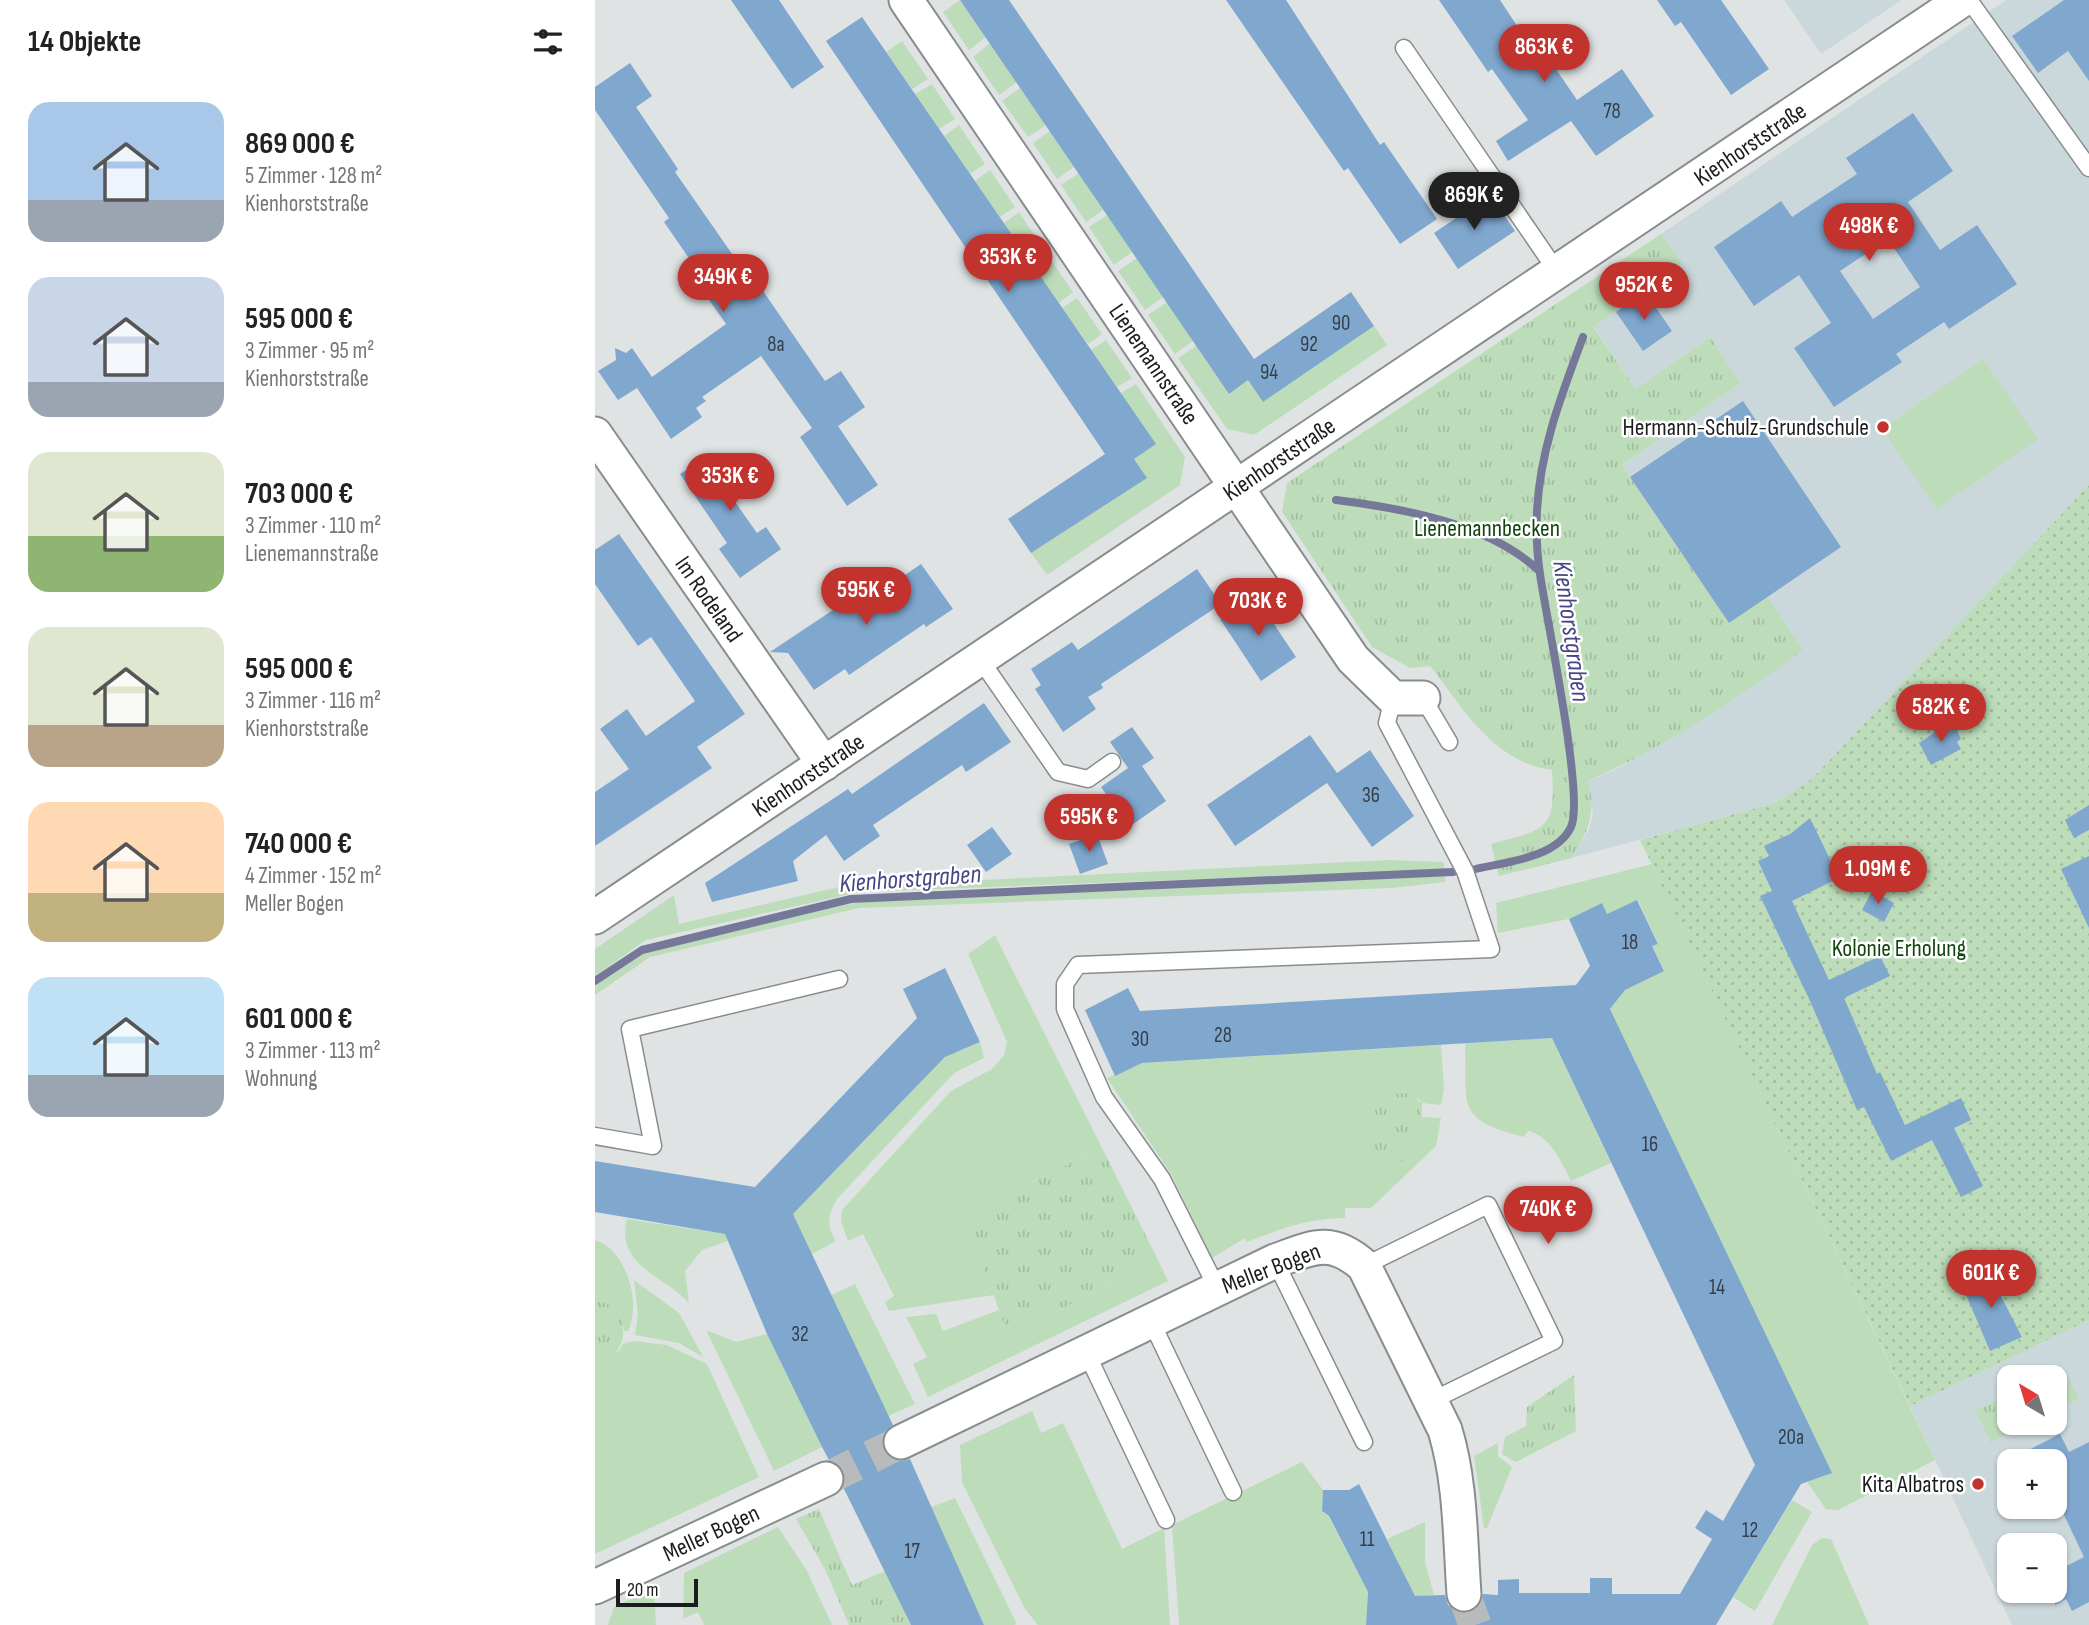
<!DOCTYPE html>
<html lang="de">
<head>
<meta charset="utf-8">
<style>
	:root { --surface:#fff; --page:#f6f6f6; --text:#222; --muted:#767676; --accent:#c2332e }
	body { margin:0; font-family:"Sofia Sans Condensed",sans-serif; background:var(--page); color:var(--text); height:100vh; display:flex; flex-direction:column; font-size:26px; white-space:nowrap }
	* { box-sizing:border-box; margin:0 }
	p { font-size:23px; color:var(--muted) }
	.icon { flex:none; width:38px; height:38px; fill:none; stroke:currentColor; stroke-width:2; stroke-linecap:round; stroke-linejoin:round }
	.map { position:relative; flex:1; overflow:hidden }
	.drawer { display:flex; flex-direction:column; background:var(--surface); width:595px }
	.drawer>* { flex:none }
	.needle { width:46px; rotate:322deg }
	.tools { position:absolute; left:1402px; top:1365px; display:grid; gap:14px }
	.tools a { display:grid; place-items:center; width:70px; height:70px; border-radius:14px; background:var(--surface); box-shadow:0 2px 5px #0004; font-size:35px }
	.scale { position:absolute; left:21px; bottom:18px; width:82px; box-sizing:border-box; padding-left:7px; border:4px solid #1b1c1d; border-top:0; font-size:19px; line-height:24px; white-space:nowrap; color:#1b1c1d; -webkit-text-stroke:5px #fff; paint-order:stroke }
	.price { position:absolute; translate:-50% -60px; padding:0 16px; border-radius:24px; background:var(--accent); color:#fff; font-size:23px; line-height:46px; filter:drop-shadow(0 2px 4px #0008) }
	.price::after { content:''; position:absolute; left:50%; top:42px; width:21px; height:16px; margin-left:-10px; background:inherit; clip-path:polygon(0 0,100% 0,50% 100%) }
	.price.current { background:#222; color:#fff }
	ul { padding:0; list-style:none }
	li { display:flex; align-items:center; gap:21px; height:175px; padding:0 28px }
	li span { display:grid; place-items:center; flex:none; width:196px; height:140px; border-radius:21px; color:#555 }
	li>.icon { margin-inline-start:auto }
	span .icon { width:84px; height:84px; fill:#fffc; stroke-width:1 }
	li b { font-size:30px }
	h2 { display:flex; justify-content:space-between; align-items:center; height:84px; padding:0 28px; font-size:30px }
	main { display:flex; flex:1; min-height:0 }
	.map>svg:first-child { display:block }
	.built { fill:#cbd8db; fill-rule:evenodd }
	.grass { fill:#bdddba }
	.park { fill:url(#park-tufts) }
	.garden { fill:url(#garden-dots) }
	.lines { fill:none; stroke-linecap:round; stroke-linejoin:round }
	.stream { stroke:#76789a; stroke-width:8 }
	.building { fill:#80a8cf; fill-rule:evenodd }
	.street-tunnel { stroke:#b8bbbc; stroke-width:33; stroke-dasharray:33 17; stroke-linecap:butt }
	.lane-casing { stroke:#898d8e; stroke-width:19 }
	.street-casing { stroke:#898d8e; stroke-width:37 }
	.lane { stroke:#fff; stroke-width:16 }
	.street { stroke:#fff; stroke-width:33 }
	.poi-dot { fill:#c2332e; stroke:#fff; stroke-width:2.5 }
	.labels { text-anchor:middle; stroke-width:5; stroke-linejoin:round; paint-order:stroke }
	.number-label { font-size:21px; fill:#343f4a }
	.street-label { font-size:24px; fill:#1b1c1d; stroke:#fff }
	.poi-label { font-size:24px; fill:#1b1c1d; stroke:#fff; text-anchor:end }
	.park-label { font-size:24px; fill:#10450e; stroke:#fff }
	.water-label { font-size:26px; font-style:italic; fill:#474583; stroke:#fff }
</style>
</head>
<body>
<main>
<section class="drawer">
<h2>14 Objekte<svg class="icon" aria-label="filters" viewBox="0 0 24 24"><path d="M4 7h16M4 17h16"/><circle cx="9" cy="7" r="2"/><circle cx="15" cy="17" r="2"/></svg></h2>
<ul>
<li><span style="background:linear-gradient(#a9c7e8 70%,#9aa5b1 0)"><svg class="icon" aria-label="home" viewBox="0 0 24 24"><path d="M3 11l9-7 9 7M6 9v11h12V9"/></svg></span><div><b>869 000 €</b><p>5 Zimmer · 128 m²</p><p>Kienhorststraße</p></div></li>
<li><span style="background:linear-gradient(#c9d6e8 75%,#9aa5b1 0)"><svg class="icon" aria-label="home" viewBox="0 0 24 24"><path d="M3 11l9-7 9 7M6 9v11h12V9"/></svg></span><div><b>595 000 €</b><p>3 Zimmer · 95 m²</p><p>Kienhorststraße</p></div></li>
<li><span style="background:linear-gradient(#dfe7d0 60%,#8fb573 0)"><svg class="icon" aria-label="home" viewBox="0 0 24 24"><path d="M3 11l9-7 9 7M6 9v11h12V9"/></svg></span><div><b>703 000 €</b><p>3 Zimmer · 110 m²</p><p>Lienemannstraße</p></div></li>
<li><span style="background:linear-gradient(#dfe7d0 70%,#b9a48a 0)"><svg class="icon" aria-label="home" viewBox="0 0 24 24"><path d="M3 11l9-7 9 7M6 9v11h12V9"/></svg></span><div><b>595 000 €</b><p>3 Zimmer · 116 m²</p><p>Kienhorststraße</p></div></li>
<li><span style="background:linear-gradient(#ffd9b3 65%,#c2b280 0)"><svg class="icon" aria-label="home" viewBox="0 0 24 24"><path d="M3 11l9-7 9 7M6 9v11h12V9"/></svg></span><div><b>740 000 €</b><p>4 Zimmer · 152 m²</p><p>Meller Bogen</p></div></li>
<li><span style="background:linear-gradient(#bfe0f5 70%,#9aa5b1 0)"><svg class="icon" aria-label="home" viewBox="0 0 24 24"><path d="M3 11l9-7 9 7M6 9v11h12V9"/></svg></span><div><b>601 000 €</b><p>3 Zimmer · 113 m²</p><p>Wohnung</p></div></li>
</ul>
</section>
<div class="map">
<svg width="1494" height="1625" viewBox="0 0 1494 1625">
	<defs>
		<pattern id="park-tufts" width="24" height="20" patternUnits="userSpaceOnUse" patternTransform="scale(1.75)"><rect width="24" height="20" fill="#bdddba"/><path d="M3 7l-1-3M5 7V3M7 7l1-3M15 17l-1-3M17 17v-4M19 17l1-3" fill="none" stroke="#a2bd9f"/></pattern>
		<pattern id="garden-dots" width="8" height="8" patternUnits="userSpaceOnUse" patternTransform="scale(1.75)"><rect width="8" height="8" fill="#bdddba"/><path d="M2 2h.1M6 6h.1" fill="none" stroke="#a2bd9f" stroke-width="1.8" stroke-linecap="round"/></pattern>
	</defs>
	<rect width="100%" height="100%" fill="#dfe3e4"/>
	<path class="built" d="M 1189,0 L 1307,0 L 1226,54 Z
		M 1411,0 L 1494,0 L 1494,485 L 1217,779 L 1180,803 L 977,858 L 994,829 L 998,814 L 992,782 L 1023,768 L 1129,705 L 1208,650 L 1134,623 L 1027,465 L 1146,383 L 1115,337 L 1041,389 L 998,326 L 1086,263 L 1066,234 Z
		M 1494,1320 L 1494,1625 L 1417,1625 L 1315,1406 ZM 1414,1377 L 1460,1377 L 1460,1423 L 1414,1423 ZM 1414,1461 L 1460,1461 L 1460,1507 L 1414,1507 ZM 1414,1545 L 1460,1545 L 1460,1591 L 1414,1591 Z"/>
	<path class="grass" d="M 365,0 L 391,37 L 374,50 L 348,12 Z
		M 307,41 L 333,79 L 317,89 L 291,52 Z
		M 395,43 L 422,82 L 404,95 L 378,57 Z
		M 337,84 L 360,119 L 344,129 L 320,94 Z
		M 425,88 L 451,125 L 433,137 L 407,101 Z
		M 364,125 L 390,164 L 375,174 L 349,136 Z
		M 455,131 L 479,167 L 462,179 L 438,143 Z
		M 395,170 L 420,207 L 405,217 L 380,181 Z
		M 484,173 L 508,210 L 491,222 L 466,185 Z
		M 424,212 L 448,248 L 433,258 L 409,223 Z
		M 512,215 L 537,252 L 519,265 L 494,227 Z
		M 451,253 L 478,292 L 464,303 L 436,263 Z
		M 542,258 L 568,297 L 550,310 L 523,271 Z
		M 482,298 L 507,334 L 493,344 L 467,308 Z
		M 572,302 L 598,341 L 580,354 L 553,315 Z
		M 779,326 L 792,345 L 659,435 L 632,429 L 583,358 L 601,346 L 634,393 L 653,380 L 668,402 Z
		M 511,340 L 537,378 L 522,387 L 496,350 Z
		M 1388,359 L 1443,439 L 1342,509 L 1287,429 Z
		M 541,384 L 590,457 L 585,485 L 452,575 L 436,553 L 551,478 L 539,459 L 526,393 Z
		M 794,860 L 849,862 L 849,870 L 264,892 L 51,940 L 0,976 L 0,949 L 79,895 L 84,924 L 244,887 Z
		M 1057,864 L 1340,1460 L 1243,1510 L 1231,1509 L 1212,1482 L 1236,1473 L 1015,1009 L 1030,990 L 1069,970 L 1057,946 L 1063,943 L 1043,900 L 1012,914 L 1007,903 L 974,919 L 903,933 L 901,903 Z
		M 850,876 L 850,882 L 796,888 L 264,908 L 55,957 L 0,995 L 0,986 L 56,949 L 264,902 Z
		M 400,935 L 507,1148 L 399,1200 L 372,1219 L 399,1295 L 294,1311 L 290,1302 L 299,1296 L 268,1234 L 253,1241 L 246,1221 L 247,1210 L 356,1091 L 397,1069 L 409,1055 L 412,1042 L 373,954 Z
		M 957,1038 L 1016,1163 L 976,1181 C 966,1162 957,1137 933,1131 L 929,1137 C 860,1119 872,1108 870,1043 Z
		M 385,1042 L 389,1058 L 359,1073 L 242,1199 C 233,1215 231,1226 241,1241 L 217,1254 L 198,1214 L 360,1047 L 363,1052 Z
		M 846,1045 L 849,1089 L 846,1105 L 827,1103 L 822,1097 L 825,1138 L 827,1117 L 846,1118 L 841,1146 L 776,1208 L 750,1208 L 750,1218 C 714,1218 685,1229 652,1242 L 650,1238 L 617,1258 L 576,1174 L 512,1078 L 547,1063 Z
		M 32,1219 L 130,1234 L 133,1241 L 107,1250 L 90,1271 L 94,1303 C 70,1276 20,1266 32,1219 Z
		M 0,1240 C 31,1249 47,1303 33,1331 L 29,1331 L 28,1325 L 6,1302 L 0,1301 Z
		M 563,1260 L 573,1281 L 333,1397 L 318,1364 L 332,1357 L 311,1317 L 341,1314 L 348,1331 L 404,1310 L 413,1336 Z
		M 39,1280 L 84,1313 L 108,1357 L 84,1343 L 40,1335 L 43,1314 Z
		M 260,1284 L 320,1404 L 293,1416 L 236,1295 Z
		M 111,1330 L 141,1342 L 172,1334 L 227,1447 L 179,1471 Z
		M 38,1341 L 72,1345 L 112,1364 L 164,1477 L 0,1554 L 0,1365 L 23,1352 L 28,1344 Z
		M 437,1411 L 446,1433 L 468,1423 L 527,1549 L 569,1528 L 575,1625 L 443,1625 L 430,1609 L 367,1482 L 365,1445 Z
		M 903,1443 L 903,1456 L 917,1467 L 892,1528 L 889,1528 L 879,1456 Z
		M 707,1462 L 728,1490 L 727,1511 L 734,1517 L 773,1592 L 771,1625 L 584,1625 L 577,1525 Z
		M 360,1498 L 422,1624 L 419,1625 L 389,1625 L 336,1507 Z
		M 1197,1500 L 1217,1512 L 1160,1611 L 1138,1597 Z
		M 830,1522 L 830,1562 L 839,1595 L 820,1597 L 792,1539 Z
		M 183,1527 L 212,1571 L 237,1625 L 109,1625 L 103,1612 L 88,1619 L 89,1573 Z
		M 1227,1538 L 1236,1539 L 1274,1625 L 1177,1625 L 1217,1545 Z
		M 59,1588 L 61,1625 L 13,1625 L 19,1607 Z"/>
	<path class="park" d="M 1066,234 L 1087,263 L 998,327 L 1041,389 L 1115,337 L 1146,383 L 1027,465 L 1134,623 L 1173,597 L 1208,650 C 1141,700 1069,747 993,781 C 1002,813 993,831 977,858 L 904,876 L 896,844 C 951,829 961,831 957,770 C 898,762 869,709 835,666 L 815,668 L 777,647 L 687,512 L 692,483 Z
		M 812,1093 L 827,1103 L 826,1138 L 807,1162 L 781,1155 L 772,1128 L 774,1104 L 788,1095 Z
		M 507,1148 L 563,1260 L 413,1336 L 372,1219 L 399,1200 Z
		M 0,1301 C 39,1304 36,1359 0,1365 Z
		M 1468,1368 L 1484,1399 L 1460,1410 L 1460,1377 L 1449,1377 Z
		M 979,1375 L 981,1431 L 921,1462 L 907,1454 L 910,1437 L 931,1426 L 932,1407 Z
		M 1414,1394 L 1414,1423 L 1435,1423 L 1396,1442 L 1380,1411 Z
		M 224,1509 L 257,1585 L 290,1571 L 316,1625 L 254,1625 L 230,1569 L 201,1519 Z"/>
	<path class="garden" d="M 1494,485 L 1494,1320 L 1315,1406 L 1045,840 L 1180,803 L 1217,779 Z"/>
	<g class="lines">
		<path class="stream" d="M 741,500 C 806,508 896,524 944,571
			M 877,870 C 908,862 961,859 976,827 C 990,798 951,617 945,574 C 942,554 941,531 942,511 C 945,449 967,394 988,337
			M 0,981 L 47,950 L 256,899 L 858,872"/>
	</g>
	<path class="building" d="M 136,0 L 184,0 L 229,67 L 197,89 Z
		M 365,0 L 414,0 L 659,359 L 756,292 L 779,326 L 668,402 L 653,380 L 634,394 Z
		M 631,0 L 691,0 L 785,145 L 789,142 L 842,219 L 805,244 L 753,168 L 749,171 Z
		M 844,0 L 905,0 L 932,41 L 939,37 L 982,100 L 1027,69 L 1059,116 L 1001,156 L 976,121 L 913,161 L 901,141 L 933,120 L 897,69 L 893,72 Z
		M 1062,0 L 1126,0 L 1174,69 L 1136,95 L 1086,22 L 1080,26 Z
		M 1469,0 L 1494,0 L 1494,81 L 1473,51 L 1443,73 L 1417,36 Z
		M 267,17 L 561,444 L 539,459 L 552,478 L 436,553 L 413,519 L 510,454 L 231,41 Z
		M 35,63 L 57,96 L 41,107 L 83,169 L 80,172 L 142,261 L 146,259 L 230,381 L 246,371 L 270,407 L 243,426 L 283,485 L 252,506 L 205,437 L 217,428 L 166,356 L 107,397 L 111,401 L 101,408 L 107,417 L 76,439 L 42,388 L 23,400 L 3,371 L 21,360 L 20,348 L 31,353 L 37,348 L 57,377 L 131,324 L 105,287 L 111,283 L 69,222 L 74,218 L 0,110 L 0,87 Z
		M 1318,113 L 1358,171 L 1313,202 L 1345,250 L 1382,225 L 1422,284 L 1354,329 L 1349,322 L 1301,354 L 1307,362 L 1239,407 L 1199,348 L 1236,323 L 1204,275 L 1159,306 L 1119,247 L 1186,201 L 1197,217 L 1262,174 L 1251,158 ZM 1293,239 L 1325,287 L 1278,319 L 1245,271 Z
		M 895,195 L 920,231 L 863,269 L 839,233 Z
		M 1050,292 L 1077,331 L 1048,351 L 1021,312 Z
		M 1148,401 L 1246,547 L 1134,623 L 1035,477 Z
		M 136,455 L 157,485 L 138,499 L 162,533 L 171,527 L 186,549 L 145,578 L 124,549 L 132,543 L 85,474 L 111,457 L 118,468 Z
		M 24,534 L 150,714 L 102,747 L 117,768 L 0,846 L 0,792 L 34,769 L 5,729 L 32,709 L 51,736 L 100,701 L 56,637 L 43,646 L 0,584 L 0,550 Z
		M 326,564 L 358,609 L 331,627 L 329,624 L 254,675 L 250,669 L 219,690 L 193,653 L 175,652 L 268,590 L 275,599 Z
		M 602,569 L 626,604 L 506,684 L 508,688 L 493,697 L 501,709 L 468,732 L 440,689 L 446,685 L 436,669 L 477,642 L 483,650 Z
		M 660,596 L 701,657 L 666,681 L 625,619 Z
		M 389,703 L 416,742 L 371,772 L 367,765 L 278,825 L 285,836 L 249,861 L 231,835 L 198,861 L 203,881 L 117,902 L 110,883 L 253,789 L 257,794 Z
		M 1357,721 L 1366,739 L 1362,742 L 1366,749 L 1336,765 L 1324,743 Z
		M 537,727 L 559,758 L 547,766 L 571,801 L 534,827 L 506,787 L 533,768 L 515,742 Z
		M 715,735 L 742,773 L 775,750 L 819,816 L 777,847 L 732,783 L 640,846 L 612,805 Z
		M 1494,805 L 1494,830 L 1479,838 L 1470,820 Z
		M 1215,818 L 1244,878 L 1197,901 L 1234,980 L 1285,956 L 1295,976 L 1249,998 L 1282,1074 L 1285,1072 L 1310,1125 L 1366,1098 L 1376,1120 L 1359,1128 L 1388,1186 L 1366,1197 L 1337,1140 L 1296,1161 L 1269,1107 L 1262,1110 L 1216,1003 L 1165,896 L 1177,891 L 1163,861 L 1174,856 L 1169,846 L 1195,834 Z
		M 397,827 L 417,854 L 391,872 L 372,845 Z
		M 502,834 L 513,864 L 485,874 L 474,844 Z
		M 1494,856 L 1494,928 L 1466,869 Z
		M 1277,891 L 1299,903 L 1289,922 L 1267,910 Z
		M 1042,900 L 1063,944 L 1057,946 L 1069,971 L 1030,990 L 1015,1009 L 1237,1473 L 1206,1484 L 1121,1625 L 771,1625 L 773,1592 L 734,1516 L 727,1511 L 728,1490 L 754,1490 L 764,1484 L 820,1596 L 850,1595 L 853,1605 L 870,1613 L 880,1610 L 888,1594 L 903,1595 L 903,1580 L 924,1579 L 924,1593 L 995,1593 L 995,1578 L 1017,1578 L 1017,1594 L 1085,1594 L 1117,1539 L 1100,1528 L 1111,1510 L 1128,1521 L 1160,1465 L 957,1038 L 547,1063 L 520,1076 L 490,1010 L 533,988 L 545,1011 L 981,985 L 995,966 L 974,919 L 1007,903 L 1012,914 Z
		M 350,968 L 385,1042 L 350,1057 L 198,1214 L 298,1425 L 290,1432 L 288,1450 L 296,1458 L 305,1461 L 315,1459 L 389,1625 L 316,1625 L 248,1487 L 248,1470 L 234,1460 L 227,1447 L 172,1334 L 130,1234 L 0,1212 L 0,1161 L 160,1187 L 322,1018 L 308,989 Z
		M 1391,1267 L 1427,1337 L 1395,1351 L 1369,1290 L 1374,1288 L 1369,1277 Z
		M 1465,1434 L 1474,1452 L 1494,1442 L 1494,1602 L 1477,1611 L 1471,1599 L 1460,1605 L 1460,1572 L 1489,1557 L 1460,1496 L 1460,1461 L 1412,1461 Z"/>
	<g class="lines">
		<path class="street-tunnel" d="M 231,1479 L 306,1442
			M 869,1594 L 880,1625"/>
		<g class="lane-casing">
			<path id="lane" d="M 1374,0 L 1494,168
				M 809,48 L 963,273
				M 385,659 L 463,772 L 493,779 L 517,762
				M 828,698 L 854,742
				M 0,1136 L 58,1146 L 35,1029 L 244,979
				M 680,1261 L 769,1442
				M 769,1266 L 893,1205 L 959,1341 L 836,1401
				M 622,1288 L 567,1179 L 509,1097 L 470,1009 L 470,984 L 483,965 L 896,949 L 870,871 L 792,723 L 798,698
				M 556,1321 L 638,1492
				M 492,1354 L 571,1520"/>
		</g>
		<g class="street-casing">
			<path id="street" d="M 311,0 L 758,659 L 798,698 L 828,698
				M 0,434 L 229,764
				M 0,917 L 1367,0
				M 306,1442 L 680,1261 C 717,1248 735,1236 769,1266 L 850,1430 C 866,1483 865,1539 869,1594
				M 0,1587 L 231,1479"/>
		</g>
		<use href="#lane" class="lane"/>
		<use href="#street" class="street"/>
	</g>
	<g class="poi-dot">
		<circle cx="1288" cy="427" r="7"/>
		<circle cx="1383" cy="1484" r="7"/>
	</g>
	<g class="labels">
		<g class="number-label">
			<text x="1017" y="118">78</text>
			<text x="746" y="330">90</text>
			<text x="181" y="351">8a</text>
			<text x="714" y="351">92</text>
			<text x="674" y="379">94</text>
			<text x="776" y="802">36</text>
			<text x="1035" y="949">18</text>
			<text x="628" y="1042">28</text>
			<text x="545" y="1046">30</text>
			<text x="1055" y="1151">16</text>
			<text x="1122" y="1294">14</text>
			<text x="205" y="1341">32</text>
			<text x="1196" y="1444">20a</text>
			<text x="1155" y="1537">12</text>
			<text x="772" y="1546">11</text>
			<text x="317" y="1558">17</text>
		</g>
		<g class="street-label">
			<text transform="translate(1155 144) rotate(-34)" y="8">Kienhorststraße</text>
			<text transform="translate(559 364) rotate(56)" y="8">Lienemannstraße</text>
			<text transform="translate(684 459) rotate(-34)" y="8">Kienhorststraße</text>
			<text transform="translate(114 599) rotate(55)" y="8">Im Rodeland</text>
			<text transform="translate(213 775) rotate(-34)" y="8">Kienhorststraße</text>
			<text transform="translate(676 1268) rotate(-21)" y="8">Meller Bogen</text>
			<text transform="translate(116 1533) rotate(-25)" y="8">Meller Bogen</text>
		</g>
		<g class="poi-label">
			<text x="1274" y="435">Hermann-Schulz-Grundschule</text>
			<text x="1369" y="1492">Kita Albatros</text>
		</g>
		<g class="park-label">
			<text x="892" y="536">Lienemannbecken</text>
			<text x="1304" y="956">Kolonie Erholung</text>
		</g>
		<g class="water-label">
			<text transform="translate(977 631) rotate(82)" y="9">Kienhorstgraben</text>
			<text transform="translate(315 878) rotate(-4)" y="9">Kienhorstgraben</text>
		</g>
	</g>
</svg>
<div class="tools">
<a><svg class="needle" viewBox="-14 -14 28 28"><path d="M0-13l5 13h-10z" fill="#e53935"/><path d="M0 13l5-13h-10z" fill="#767676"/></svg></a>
<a>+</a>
<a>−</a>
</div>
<div class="scale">20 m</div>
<b class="price" style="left:949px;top:84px">863K €</b>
<b class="price current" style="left:879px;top:232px">869K €</b>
<b class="price" style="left:1274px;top:263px">498K €</b>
<b class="price" style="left:413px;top:294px">353K €</b>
<b class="price" style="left:128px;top:314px">349K €</b>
<b class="price" style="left:1049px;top:322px">952K €</b>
<b class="price" style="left:135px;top:513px">353K €</b>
<b class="price" style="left:271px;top:627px">595K €</b>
<b class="price" style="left:663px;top:638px">703K €</b>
<b class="price" style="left:1346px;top:744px">582K €</b>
<b class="price" style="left:494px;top:854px">595K €</b>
<b class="price" style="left:1283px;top:906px">1.09M €</b>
<b class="price" style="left:953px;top:1246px">740K €</b>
<b class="price" style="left:1396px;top:1310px">601K €</b>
</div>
</main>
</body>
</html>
